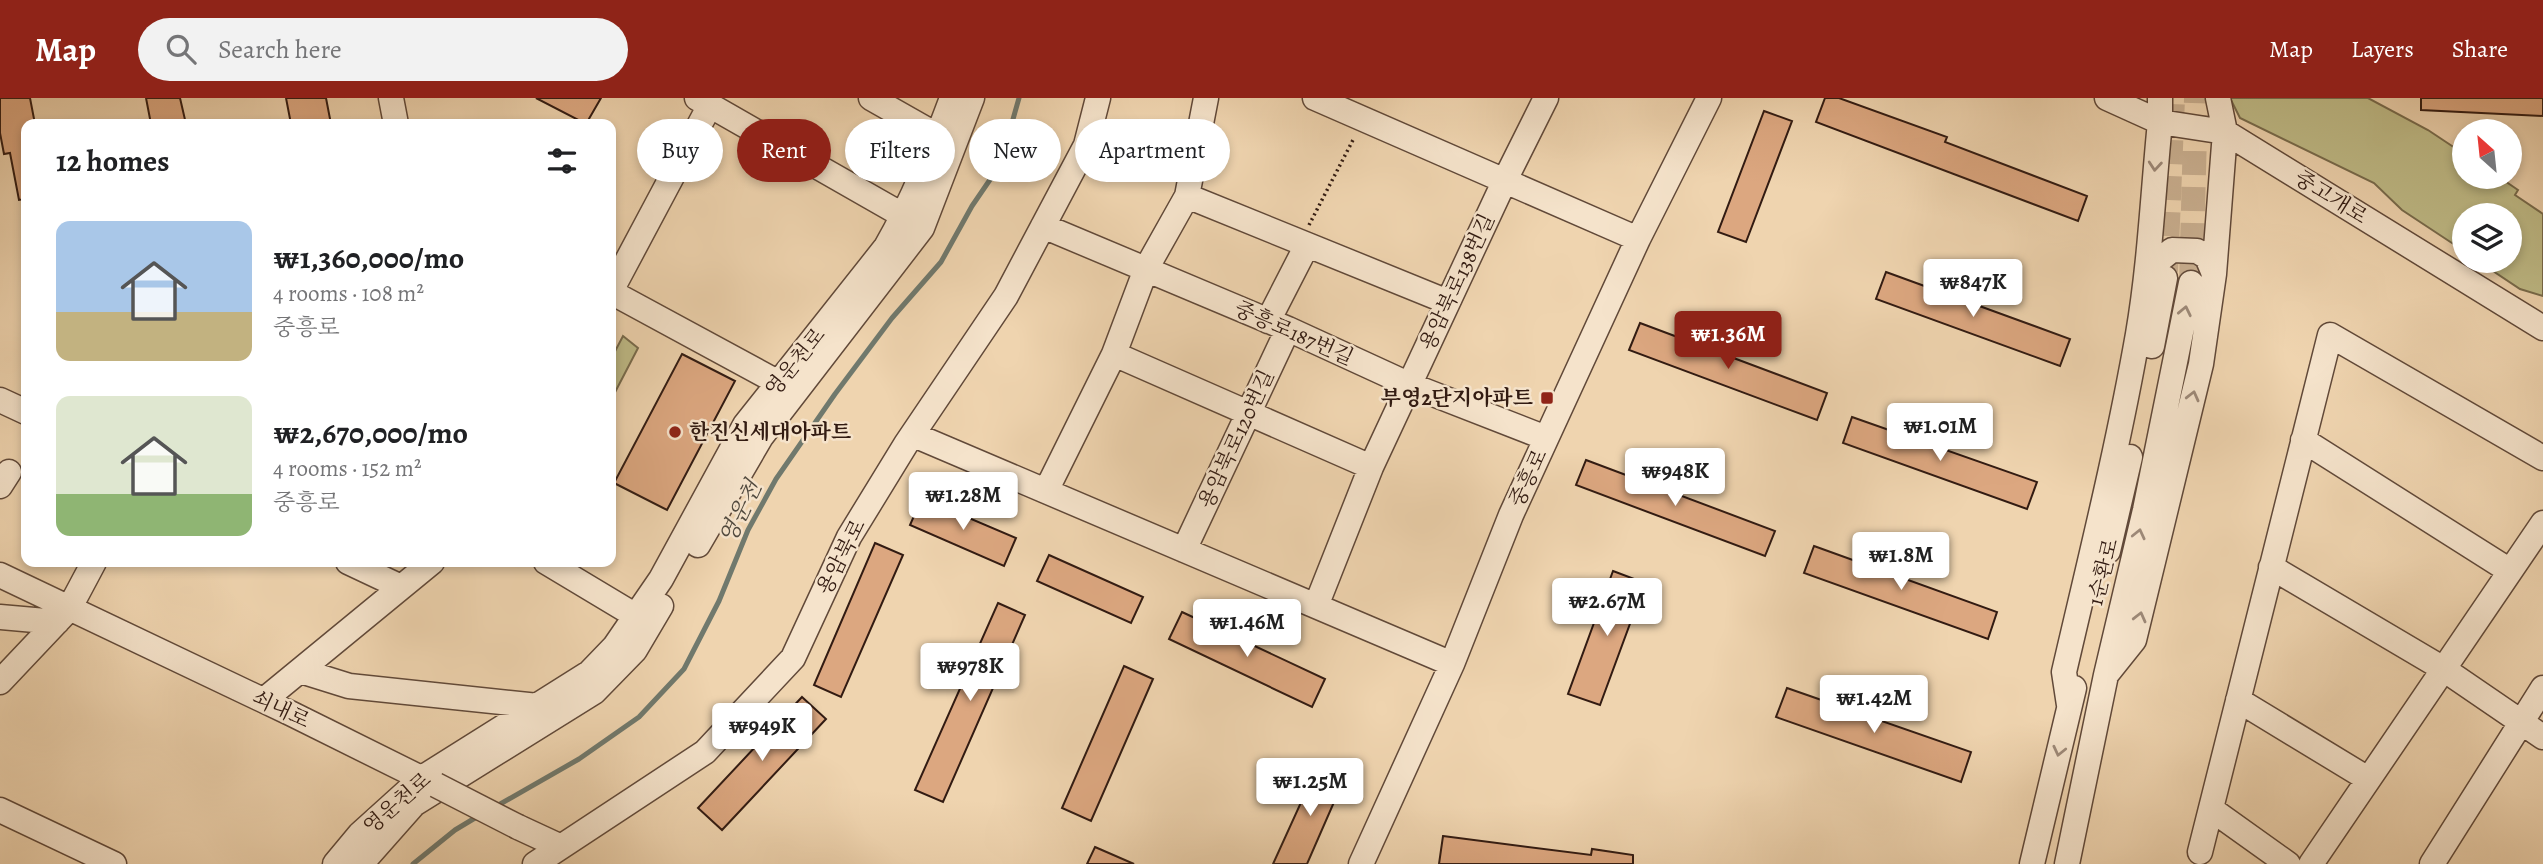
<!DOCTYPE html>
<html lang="en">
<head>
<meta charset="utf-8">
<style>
	:root { --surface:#fff; --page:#f2f2f2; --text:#202124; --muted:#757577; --accent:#8f2418 }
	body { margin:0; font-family:Alegreya,"Noto Serif KR",serif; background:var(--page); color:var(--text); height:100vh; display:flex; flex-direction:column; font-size:26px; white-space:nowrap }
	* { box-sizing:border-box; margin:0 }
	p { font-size:23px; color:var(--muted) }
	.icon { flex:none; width:38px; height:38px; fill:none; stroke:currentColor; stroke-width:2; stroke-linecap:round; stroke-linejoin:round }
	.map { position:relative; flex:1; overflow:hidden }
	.panel { position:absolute; left:21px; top:21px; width:595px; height:448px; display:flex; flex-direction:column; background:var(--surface); border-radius:14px; box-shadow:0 4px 10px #0003 }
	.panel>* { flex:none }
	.guide { position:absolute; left:637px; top:21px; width:665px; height:63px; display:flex; gap:14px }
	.needle { width:46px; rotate:333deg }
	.tools { position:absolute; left:2452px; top:21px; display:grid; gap:14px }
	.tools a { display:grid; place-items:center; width:70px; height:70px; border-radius:50%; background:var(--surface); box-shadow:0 4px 10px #0003; font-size:35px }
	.price { position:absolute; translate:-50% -60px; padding:0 16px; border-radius:7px; background:#fff; color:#222; font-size:23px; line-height:46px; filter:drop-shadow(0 2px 4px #0008) }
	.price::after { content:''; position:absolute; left:50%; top:42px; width:21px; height:16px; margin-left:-10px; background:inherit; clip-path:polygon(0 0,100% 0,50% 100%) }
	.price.current { background:var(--accent); color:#fff }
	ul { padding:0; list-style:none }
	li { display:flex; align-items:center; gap:21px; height:175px; padding:0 35px }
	li span { display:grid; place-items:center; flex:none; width:196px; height:140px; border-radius:14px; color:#555 }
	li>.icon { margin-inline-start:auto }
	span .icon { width:84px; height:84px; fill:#fffc; stroke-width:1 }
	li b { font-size:30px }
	h2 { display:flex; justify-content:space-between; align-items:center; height:84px; padding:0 35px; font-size:30px }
	.pill { padding:0 24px; border-radius:32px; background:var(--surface); box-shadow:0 4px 10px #0003; font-size:24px; line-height:63px }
	.pill.current { background:var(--accent); color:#fff }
	header { display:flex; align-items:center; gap:42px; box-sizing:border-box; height:98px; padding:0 35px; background:var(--accent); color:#fff }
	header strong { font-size:33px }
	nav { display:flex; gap:38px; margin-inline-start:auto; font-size:24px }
	.search { width:490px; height:63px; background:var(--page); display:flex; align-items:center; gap:18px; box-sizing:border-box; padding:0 24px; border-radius:38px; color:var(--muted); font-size:26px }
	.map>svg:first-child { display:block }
	.green { fill:#bfbb87; stroke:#786b4c; stroke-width:2 }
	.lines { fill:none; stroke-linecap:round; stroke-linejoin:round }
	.stream { stroke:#70796d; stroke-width:5 }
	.building { fill:#dca780; stroke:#321b12; stroke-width:2 }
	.minor-tunnel { stroke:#c9af90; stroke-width:24; stroke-dasharray:24 12; stroke-linecap:butt }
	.minor-casing { stroke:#614939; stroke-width:27 }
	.path { stroke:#321b12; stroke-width:3.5; stroke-dasharray:2 3.5; stroke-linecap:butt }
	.minor { stroke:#f5e3cb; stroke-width:24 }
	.minor-bridge-casing { stroke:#614939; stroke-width:27; stroke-linecap:butt }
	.minor-bridge { stroke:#f5e3cb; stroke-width:24 }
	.oneway { stroke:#9d8978 }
	.poi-dot { fill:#8f2418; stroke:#f5e3cb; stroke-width:2.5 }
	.labels { text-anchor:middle; stroke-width:5; stroke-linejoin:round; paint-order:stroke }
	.street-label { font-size:21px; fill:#321b12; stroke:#f5e3cb }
	.poi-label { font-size:21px; font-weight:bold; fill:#321b12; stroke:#f5e3cb; text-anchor:end }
	.water-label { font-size:23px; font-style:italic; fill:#514a3f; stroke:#f5e3cb }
</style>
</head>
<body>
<header>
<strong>Map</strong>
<div class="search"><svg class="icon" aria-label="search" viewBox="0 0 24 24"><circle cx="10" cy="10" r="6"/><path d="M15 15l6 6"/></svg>Search here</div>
<nav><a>Map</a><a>Layers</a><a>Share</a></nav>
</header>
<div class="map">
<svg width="2543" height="766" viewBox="0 0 2543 766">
	<rect width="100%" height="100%" fill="#efd4af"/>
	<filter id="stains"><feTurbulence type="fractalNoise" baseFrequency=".00286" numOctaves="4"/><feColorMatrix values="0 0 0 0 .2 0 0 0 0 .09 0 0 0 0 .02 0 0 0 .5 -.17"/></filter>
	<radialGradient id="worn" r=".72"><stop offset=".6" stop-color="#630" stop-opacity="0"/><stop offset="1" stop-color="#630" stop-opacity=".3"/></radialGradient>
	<path class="green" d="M 2230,0 L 2368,0 L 2428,32 L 2464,56 L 2464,79 L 2499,79 L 2518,92 L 2515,97 L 2543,116 L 2543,198 L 2520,191 L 2478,163 L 2510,163 L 2510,117 L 2464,117 L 2464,153 L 2402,112 L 2374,85 L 2240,20 Z
		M 623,238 L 638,250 L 611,302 L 611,261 Z"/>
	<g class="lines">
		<path class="stream" d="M 495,709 L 579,661 L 639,619 L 684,571 L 719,503 L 748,432 L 776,381 L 835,296 L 892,220 L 941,164 L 972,108 L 1000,67 L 1019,0
			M 413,766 L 455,732 L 480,717"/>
	</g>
	<path class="building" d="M 0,0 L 30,0 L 35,26 L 26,26 L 26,101 L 19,102 L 10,55 L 4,56 L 0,35 Z
		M 146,0 L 180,0 L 186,26 L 151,26 Z
		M 286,0 L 326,0 L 331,26 L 291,26 Z
		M 536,0 L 601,0 L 586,26 Z
		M 1825,0 L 1839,0 L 1947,39 L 1945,44 L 2087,98 L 2078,123 L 1816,24 Z
		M 2421,0 L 2543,0 L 2543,18 L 2421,12 Z
		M 1764,13 L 1792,23 L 1746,144 L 1718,134 Z
		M 1886,174 L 2070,241 L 2060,268 L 1876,201 Z
		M 1640,225 L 1827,295 L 1817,322 L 1629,252 Z
		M 682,256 L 735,283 L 667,412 L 614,385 Z
		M 1852,319 L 2037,384 L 2027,411 L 1843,345 Z
		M 1586,362 L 1775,433 L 1765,458 L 1576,387 Z
		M 922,400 L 1016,440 L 1004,468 L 910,427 Z
		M 875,445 L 903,457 L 841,599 L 814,587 Z
		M 1814,448 L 1997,514 L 1988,541 L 1804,475 Z
		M 1049,457 L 1143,499 L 1131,525 L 1037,483 Z
		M 1613,473 L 1645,485 L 1600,607 L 1568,596 Z
		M 998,505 L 1025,517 L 943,704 L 915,692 Z
		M 1182,514 L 1325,581 L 1312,609 L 1169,541 Z
		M 1124,568 L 1153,581 L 1091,723 L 1062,710 Z
		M 1787,590 L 1971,654 L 1961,684 L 1776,619 Z
		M 802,599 L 826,621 L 722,732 L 698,710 Z
		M 1318,667 L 1345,679 L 1307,766 L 1273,766 Z
		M 1443,738 L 1591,757 L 1592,751 L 1633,757 L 1633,766 L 1439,766 Z
		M 1095,749 L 1134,766 L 1087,766 Z"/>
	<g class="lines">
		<path class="minor-tunnel" d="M 2166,174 L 2173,0
			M 2191,185 L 2196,0"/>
		<g class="minor-casing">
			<path id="minor" d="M 391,0 L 396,26
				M 697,0 L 904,118
				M 871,0 L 938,38
				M 1315,0 L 1638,141
				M 2107,0 L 2160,24 L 2225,34 L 2543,230
				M 1187,98 L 1448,204
				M 1043,128 L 1288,231 L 1410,287 L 1546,340
				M 2146,180 L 2157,164 L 2172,152 L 2197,153 L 2207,159 L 2214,176
				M 611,193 L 710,7
				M 611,194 L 779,285
				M 1268,223 L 1307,147
				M 2152,248 L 2165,180
				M 1114,256 L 1371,369
				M 0,302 L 26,314
				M 914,337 L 1452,566
				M 2303,342 L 2510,473
				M 0,388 L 9,374
				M 1046,393 L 1114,256 L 1146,171 L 1187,98 L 1206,0
				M 698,447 L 761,339 L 922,130 L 972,0
				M 1184,452 L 1288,231
				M 2108,453 L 2130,359
				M 348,464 L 401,489
				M 546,464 L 636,518
				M 2271,469 L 2442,570 L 2543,639
				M 0,477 L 292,616 L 435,687
				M 1316,508 L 1371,369 L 1505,82 L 1546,0
				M 0,519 L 57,524
				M 301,573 L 349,588 L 538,608
				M 2106,577 L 2134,542 L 2201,266 L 2214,176 L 2225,34 L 2218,0
				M 0,584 L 69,511 L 94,464
				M 264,602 L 432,464
				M 2238,602 L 2368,681
				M 2069,607 L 2064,574 C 2090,462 2118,350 2138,236 C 2150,166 2153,94 2160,24 L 2160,0
				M 2211,711 L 2288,766
				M 0,712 L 114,766
				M 518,729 L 559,748
				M 2200,754 L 2330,237 L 2543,360
				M 335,766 L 360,736 L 422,680 L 589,575 L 615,548 L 661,481 L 745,327 L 886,149 C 913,102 933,51 952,0
				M 361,766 L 414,706 L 594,594 L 635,552 L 661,508
				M 535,766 L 705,654 L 793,560 L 849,439 L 906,346 L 1006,198 L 1086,47 L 1098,0
				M 1361,766 L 1452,566 L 1511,417 L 1638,141 L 1709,0
				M 2032,766 L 2074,590
				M 2067,766 L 2106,577 L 2145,412 L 2191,185
				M 2311,766 L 2543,425
				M 2432,766 L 2543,590"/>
		</g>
		<path class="path" d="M 1309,127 L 1354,40"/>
		<use href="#minor" class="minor"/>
		<g class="minor-bridge-casing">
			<path id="minor-bridge" d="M 436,687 L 518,729"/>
		</g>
		<use href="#minor-bridge" class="minor-bridge"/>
	</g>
	<defs><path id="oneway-chevron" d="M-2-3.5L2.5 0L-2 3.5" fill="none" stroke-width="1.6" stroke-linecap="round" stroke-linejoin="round" transform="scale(1.75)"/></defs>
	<g class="oneway">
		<use href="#oneway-chevron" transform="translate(2155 68) rotate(95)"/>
		<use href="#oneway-chevron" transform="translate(2185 213) rotate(-78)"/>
		<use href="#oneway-chevron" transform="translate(2193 298) rotate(-76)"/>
		<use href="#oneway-chevron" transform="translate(2139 436) rotate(-77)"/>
		<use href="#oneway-chevron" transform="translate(2140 519) rotate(-76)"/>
		<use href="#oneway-chevron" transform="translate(2059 653) rotate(103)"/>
	</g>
	<g class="poi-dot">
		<rect x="1540" y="293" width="14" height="14" rx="3.5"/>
		<circle cx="675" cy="334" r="7"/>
	</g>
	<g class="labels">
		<g class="street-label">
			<text transform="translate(2331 99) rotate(32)" y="7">중고개로</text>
			<text transform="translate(1457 184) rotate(-65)" y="7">용암북로138번길</text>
			<text transform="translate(1294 235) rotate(24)" y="7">중흥로187번길</text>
			<text transform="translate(795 264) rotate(-51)" y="7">영운천로</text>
			<text transform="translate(1236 341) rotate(-65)" y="7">용암북로120번길</text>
			<text transform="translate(1528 380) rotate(-65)" y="7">중흥로</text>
			<text transform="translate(841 459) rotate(-63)" y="7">용암북로</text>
			<text transform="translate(2103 474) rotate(-76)" y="7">1순환로</text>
			<text transform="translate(281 611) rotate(25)" y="7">쇠내로</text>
			<text transform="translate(397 705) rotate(-41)" y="7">영운천로</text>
		</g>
		<g class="poi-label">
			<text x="1533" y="307">부영2단지아파트</text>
			<text x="689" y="341" text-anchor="start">한진신세대아파트</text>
		</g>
		<g class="water-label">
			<text transform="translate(740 414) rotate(-64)" y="8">영운천</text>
		</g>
	</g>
	<rect width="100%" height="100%" filter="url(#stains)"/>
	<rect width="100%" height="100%" fill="url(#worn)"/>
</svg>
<div class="tools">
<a><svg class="needle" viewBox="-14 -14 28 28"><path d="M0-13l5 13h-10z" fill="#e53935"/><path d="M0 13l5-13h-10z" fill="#757577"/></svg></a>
<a><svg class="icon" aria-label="layers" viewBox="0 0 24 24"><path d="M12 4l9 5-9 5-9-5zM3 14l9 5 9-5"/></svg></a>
</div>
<b class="price" style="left:1973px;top:221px">₩847K</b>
<b class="price current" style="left:1728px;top:273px">₩1.36M</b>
<b class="price" style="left:1940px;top:365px">₩1.01M</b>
<b class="price" style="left:1675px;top:410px">₩948K</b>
<b class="price" style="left:963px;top:434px">₩1.28M</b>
<b class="price" style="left:1901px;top:494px">₩1.8M</b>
<b class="price" style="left:1607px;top:540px">₩2.67M</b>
<b class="price" style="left:1247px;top:561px">₩1.46M</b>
<b class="price" style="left:970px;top:605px">₩978K</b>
<b class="price" style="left:1874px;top:637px">₩1.42M</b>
<b class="price" style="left:762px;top:665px">₩949K</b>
<b class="price" style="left:1310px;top:720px">₩1.25M</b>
<div class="guide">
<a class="pill">Buy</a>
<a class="pill current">Rent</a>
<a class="pill">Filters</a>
<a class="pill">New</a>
<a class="pill">Apartment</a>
</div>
<section class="panel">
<h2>12 homes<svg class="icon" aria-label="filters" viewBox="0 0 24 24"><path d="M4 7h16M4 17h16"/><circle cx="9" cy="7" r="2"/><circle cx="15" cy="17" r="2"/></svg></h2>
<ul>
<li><span style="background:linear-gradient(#a9c7e8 65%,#c2b280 0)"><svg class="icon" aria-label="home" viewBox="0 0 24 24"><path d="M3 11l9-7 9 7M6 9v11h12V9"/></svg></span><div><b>₩1,360,000/mo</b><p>4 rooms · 108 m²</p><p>중흥로</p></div></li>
<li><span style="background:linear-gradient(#dfe7d0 70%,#8fb573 0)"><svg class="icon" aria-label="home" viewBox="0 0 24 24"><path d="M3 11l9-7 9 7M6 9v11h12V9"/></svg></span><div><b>₩2,670,000/mo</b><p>4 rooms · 152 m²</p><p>중흥로</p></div></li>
</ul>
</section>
</div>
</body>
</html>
